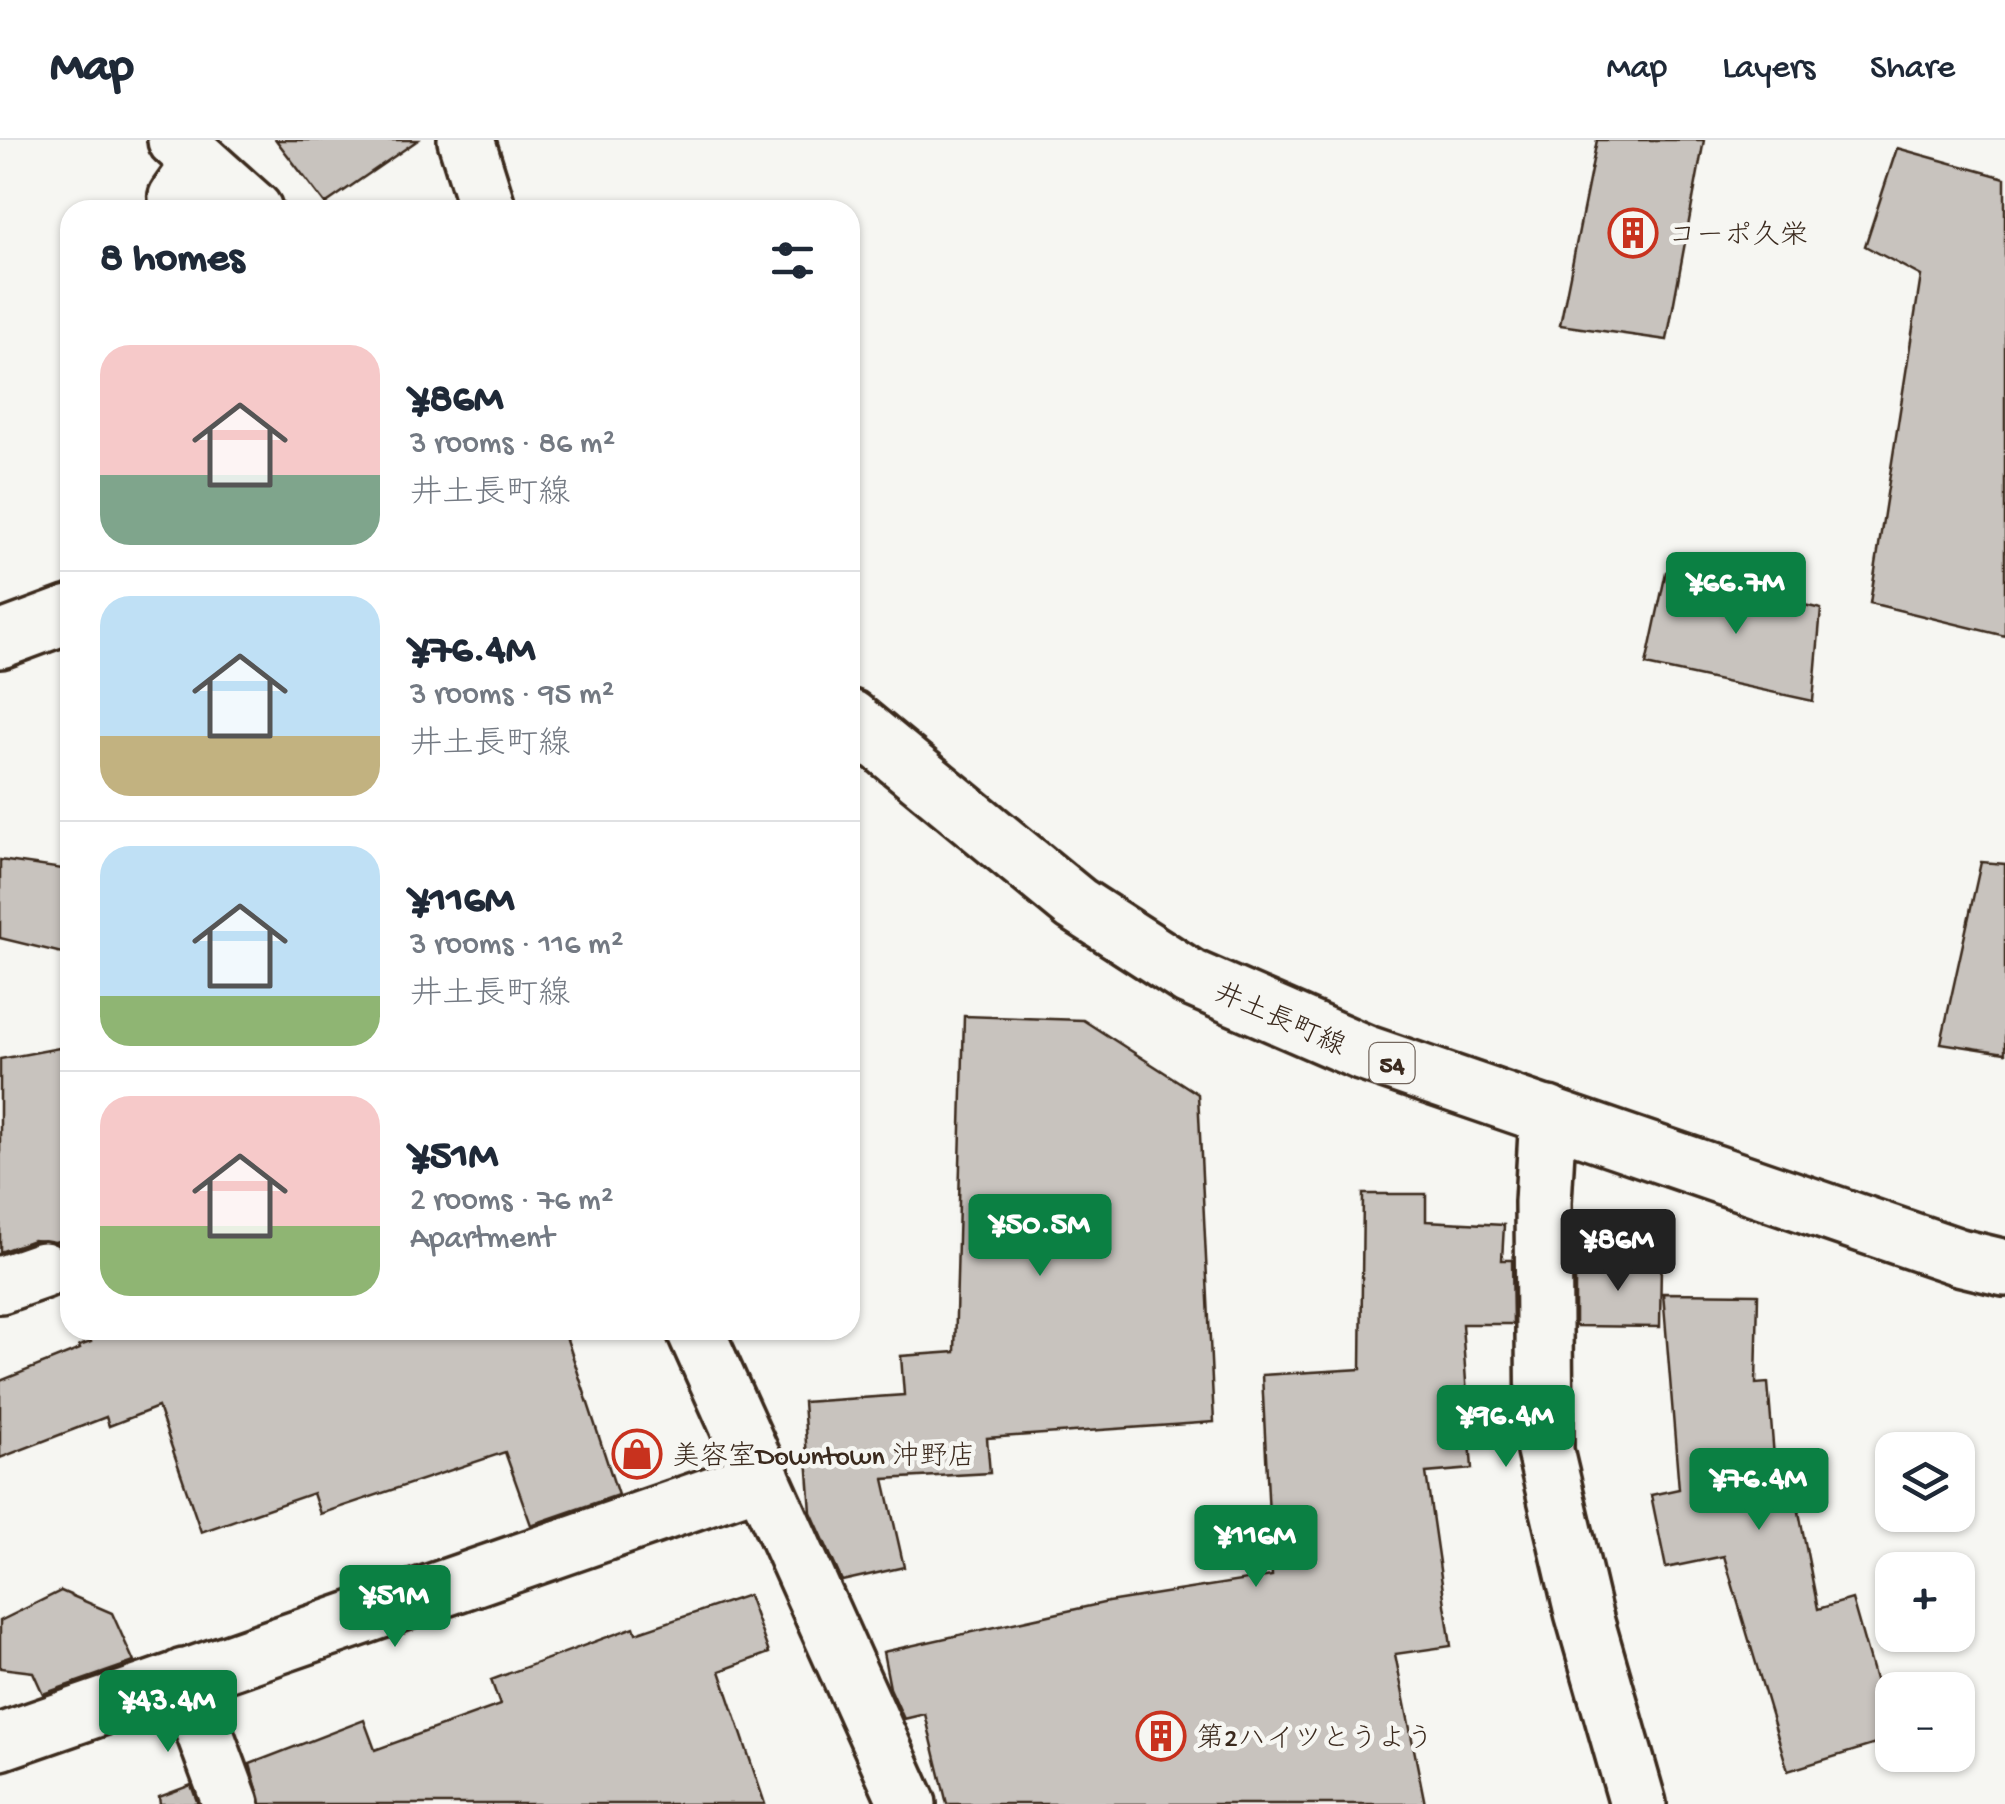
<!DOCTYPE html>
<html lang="en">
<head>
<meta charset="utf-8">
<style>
	:root { --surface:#fff; --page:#f6f6f7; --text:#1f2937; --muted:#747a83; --line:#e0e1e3; --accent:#0b8043 }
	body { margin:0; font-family:"Gochi Hand","Klee One",sans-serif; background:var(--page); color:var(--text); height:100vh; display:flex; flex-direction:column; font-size:38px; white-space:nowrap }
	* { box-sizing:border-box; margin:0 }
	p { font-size:32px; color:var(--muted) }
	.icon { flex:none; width:55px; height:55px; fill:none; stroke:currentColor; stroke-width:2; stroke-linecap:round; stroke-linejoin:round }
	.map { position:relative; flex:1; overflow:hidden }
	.side { position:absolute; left:60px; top:60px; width:800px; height:1140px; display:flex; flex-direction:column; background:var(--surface); border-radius:30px; box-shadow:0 2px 8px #0004 }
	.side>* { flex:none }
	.controls { position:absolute; left:1875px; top:1292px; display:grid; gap:20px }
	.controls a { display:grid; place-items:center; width:100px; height:100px; border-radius:20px; background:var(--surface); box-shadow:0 2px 8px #0004; font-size:50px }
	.price { position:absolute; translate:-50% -85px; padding:0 22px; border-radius:10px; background:var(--accent); color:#fff; font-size:32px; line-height:65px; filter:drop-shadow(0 2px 5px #0008) }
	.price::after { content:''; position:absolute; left:50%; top:60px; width:30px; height:22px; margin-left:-15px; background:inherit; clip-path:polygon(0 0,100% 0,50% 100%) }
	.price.on { background:#222; color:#fff }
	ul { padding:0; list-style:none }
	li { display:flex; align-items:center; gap:30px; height:250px; padding:0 40px }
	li+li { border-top:2px solid var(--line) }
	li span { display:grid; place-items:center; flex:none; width:280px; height:200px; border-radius:30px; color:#555 }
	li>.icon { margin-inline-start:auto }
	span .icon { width:120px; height:120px; fill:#fffc; stroke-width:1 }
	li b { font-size:42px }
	h2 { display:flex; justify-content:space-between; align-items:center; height:120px; padding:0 40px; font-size:42px }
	header { display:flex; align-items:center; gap:60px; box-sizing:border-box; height:140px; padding:0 50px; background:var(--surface); border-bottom:2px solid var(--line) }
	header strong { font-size:48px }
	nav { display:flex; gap:55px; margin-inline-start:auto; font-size:35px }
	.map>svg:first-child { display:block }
	.building { fill:#c8c3be; stroke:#3b2a1e; stroke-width:2.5 }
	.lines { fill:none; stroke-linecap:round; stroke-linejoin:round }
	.street-casing { stroke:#3b2a1e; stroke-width:62 }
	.primary-casing { stroke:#3b2a1e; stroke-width:62 }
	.street { stroke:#f6f6f2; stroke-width:55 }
	.primary { stroke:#f6f6f2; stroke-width:55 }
	.labels { text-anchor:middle; stroke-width:9; stroke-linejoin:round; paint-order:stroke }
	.shield { fill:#f6f6f2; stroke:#73675e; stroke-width:2.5 }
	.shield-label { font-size:25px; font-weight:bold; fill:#3b2a1e }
	.poi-label { font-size:28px; fill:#3b2a1e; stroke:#f6f6f2; text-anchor:start }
	.street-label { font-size:28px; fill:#3b2a1e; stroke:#f6f6f2 }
</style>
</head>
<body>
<header>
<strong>Map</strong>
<nav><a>Map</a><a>Layers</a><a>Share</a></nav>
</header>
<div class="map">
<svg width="2005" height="1664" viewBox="0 0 2005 1664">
	<rect width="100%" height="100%" fill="#f6f6f2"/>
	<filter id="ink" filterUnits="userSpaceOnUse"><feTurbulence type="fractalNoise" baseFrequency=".01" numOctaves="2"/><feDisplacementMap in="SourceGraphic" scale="20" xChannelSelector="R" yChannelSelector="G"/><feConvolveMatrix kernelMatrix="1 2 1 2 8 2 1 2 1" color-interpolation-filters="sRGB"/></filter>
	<g filter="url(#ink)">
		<path class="building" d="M 276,0 L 418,0 L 325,64 Z
			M 1597,0 L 1704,0 L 1667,200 L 1560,185 Z
			M 1897,8 L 2005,38 L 2005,496 L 1870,463 L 1921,136 L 1865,106 Z
			M 1666,432 L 1821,469 L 1813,561 L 1646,525 Z
			M 0,720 L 70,730 L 70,815 L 0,798 Z
			M 1981,722 L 2005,724 L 2005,913 L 1941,903 Z
			M 964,876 L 1083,880 L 1198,954 L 1214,1282 L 987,1298 L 990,1333 L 884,1339 L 904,1427 L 842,1441 L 811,1372 L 803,1262 L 904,1255 L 901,1216 L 955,1212 Z
			M 70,906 L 70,1097 L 55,1102 L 33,1100 L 0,1112 L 0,919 Z
			M 1363,1054 L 1426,1054 L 1426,1081 L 1504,1085 L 1502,1120 L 1512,1120 L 1513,1184 L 1462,1184 L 1472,1329 L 1426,1333 L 1451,1506 L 1395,1514 L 1425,1664 L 947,1664 L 925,1574 L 904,1579 L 890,1548 L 883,1512 L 1108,1462 L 1272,1436 L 1262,1235 L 1361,1229 Z
			M 1575,1121 L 1661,1123 L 1660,1187 L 1575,1186 Z
			M 1663,1153 L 1758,1154 L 1756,1244 L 1768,1243 L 1775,1329 L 1790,1326 L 1818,1469 L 1852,1459 L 1892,1599 L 1788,1631 L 1724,1416 L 1666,1428 L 1651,1355 L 1679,1349 Z
			M 87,1190 L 564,1190 L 618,1355 L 531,1385 L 505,1312 L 320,1374 L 313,1353 L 201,1392 L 158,1267 L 109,1286 L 106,1277 L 0,1318 L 0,1241 L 80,1209 L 79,1206 L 91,1202 Z
			M 61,1451 L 112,1473 L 134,1522 L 43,1554 L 33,1532 L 0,1528 L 0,1481 Z
			M 748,1455 L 769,1513 L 720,1531 L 765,1664 L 261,1664 L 250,1624 L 364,1580 L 375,1610 L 500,1565 L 491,1540 L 634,1487 L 636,1493 Z
			M 191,1645 L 198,1664 L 160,1664 L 159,1657 Z"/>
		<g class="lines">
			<g class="street-casing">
				<path id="street" d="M 466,0 L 488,70
					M 181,70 L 177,57 L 201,23
					M 0,500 L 70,474
					M 1548,975 L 1543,1062 L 1545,1311 L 1583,1472 L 1638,1664
					M 0,1145 L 43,1130
					M 695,1190 L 908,1664
					M 184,1537 L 231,1664
					M 0,1602 L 762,1338"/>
			</g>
			<g class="primary-casing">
				<path id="primary" d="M 176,0 L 254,70
					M 850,578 L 1076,764 L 1189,837 L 1364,913 L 1959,1117 L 2005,1128"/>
			</g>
			<use href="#street" class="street"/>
			<use href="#primary" class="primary"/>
		</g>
	</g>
	<defs>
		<g id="building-ring" transform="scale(2.5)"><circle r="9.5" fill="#f6f6f2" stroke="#c8321e" stroke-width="1.5"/><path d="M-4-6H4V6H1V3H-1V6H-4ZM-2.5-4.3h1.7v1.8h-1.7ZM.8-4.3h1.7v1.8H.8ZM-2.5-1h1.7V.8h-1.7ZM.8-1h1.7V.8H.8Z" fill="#c8321e"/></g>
		<g id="shop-ring" transform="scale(2.5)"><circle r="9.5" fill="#f6f6f2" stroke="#c8321e" stroke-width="1.5"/><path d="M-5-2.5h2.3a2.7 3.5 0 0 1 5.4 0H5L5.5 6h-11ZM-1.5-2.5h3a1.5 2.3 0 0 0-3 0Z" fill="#c8321e"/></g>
	</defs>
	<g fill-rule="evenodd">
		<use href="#building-ring" x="1633" y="93"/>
		<use href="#shop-ring" x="637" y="1314"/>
		<use href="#building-ring" x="1161" y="1596"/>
	</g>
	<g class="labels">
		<rect class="shield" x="1369.5" y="903" width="45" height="40" rx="8"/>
		<g class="shield-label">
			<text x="1392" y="932">54</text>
		</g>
		<g class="poi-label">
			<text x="1668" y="103">コーポ久栄</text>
			<text x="672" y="1324">美容室Downtown 沖野店</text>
			<text x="1196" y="1606">第2ハイツとうよう</text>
		</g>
		<g class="street-label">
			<text transform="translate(1281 877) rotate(24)" y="10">井土長町線</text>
		</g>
	</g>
</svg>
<div class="controls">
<a><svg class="icon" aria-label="layers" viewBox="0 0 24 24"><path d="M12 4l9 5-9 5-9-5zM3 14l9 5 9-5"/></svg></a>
<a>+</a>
<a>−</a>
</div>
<b class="price" style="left:1736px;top:497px">¥66.7M</b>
<b class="price" style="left:1040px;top:1139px">¥50.5M</b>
<b class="price on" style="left:1618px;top:1154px">¥86M</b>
<b class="price" style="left:1506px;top:1330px">¥96.4M</b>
<b class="price" style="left:1759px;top:1393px">¥76.4M</b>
<b class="price" style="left:1256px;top:1450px">¥116M</b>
<b class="price" style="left:395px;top:1510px">¥51M</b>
<b class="price" style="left:168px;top:1615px">¥43.4M</b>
<section class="side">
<h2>8 homes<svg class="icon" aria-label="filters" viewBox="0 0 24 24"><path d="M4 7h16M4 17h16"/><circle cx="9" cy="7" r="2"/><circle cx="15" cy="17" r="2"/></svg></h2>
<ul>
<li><span style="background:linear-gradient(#f6c9c9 65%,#7fa58c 0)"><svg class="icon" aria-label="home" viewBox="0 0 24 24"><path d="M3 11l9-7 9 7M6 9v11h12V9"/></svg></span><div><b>¥86M</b><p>3 rooms · 86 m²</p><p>井土長町線</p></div></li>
<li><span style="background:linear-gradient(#bfe0f5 70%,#c2b280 0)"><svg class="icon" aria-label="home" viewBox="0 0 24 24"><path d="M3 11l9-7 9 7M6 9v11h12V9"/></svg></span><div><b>¥76.4M</b><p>3 rooms · 95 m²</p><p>井土長町線</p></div></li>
<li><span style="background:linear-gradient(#bfe0f5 75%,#8fb573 0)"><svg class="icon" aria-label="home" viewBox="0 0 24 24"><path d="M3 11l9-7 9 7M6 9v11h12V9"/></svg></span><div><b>¥116M</b><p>3 rooms · 116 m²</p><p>井土長町線</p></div></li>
<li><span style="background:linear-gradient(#f6c9c9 65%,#8fb573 0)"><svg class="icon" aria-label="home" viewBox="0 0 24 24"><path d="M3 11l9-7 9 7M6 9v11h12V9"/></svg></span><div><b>¥51M</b><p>2 rooms · 76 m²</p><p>Apartment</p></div></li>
</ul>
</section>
</div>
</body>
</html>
